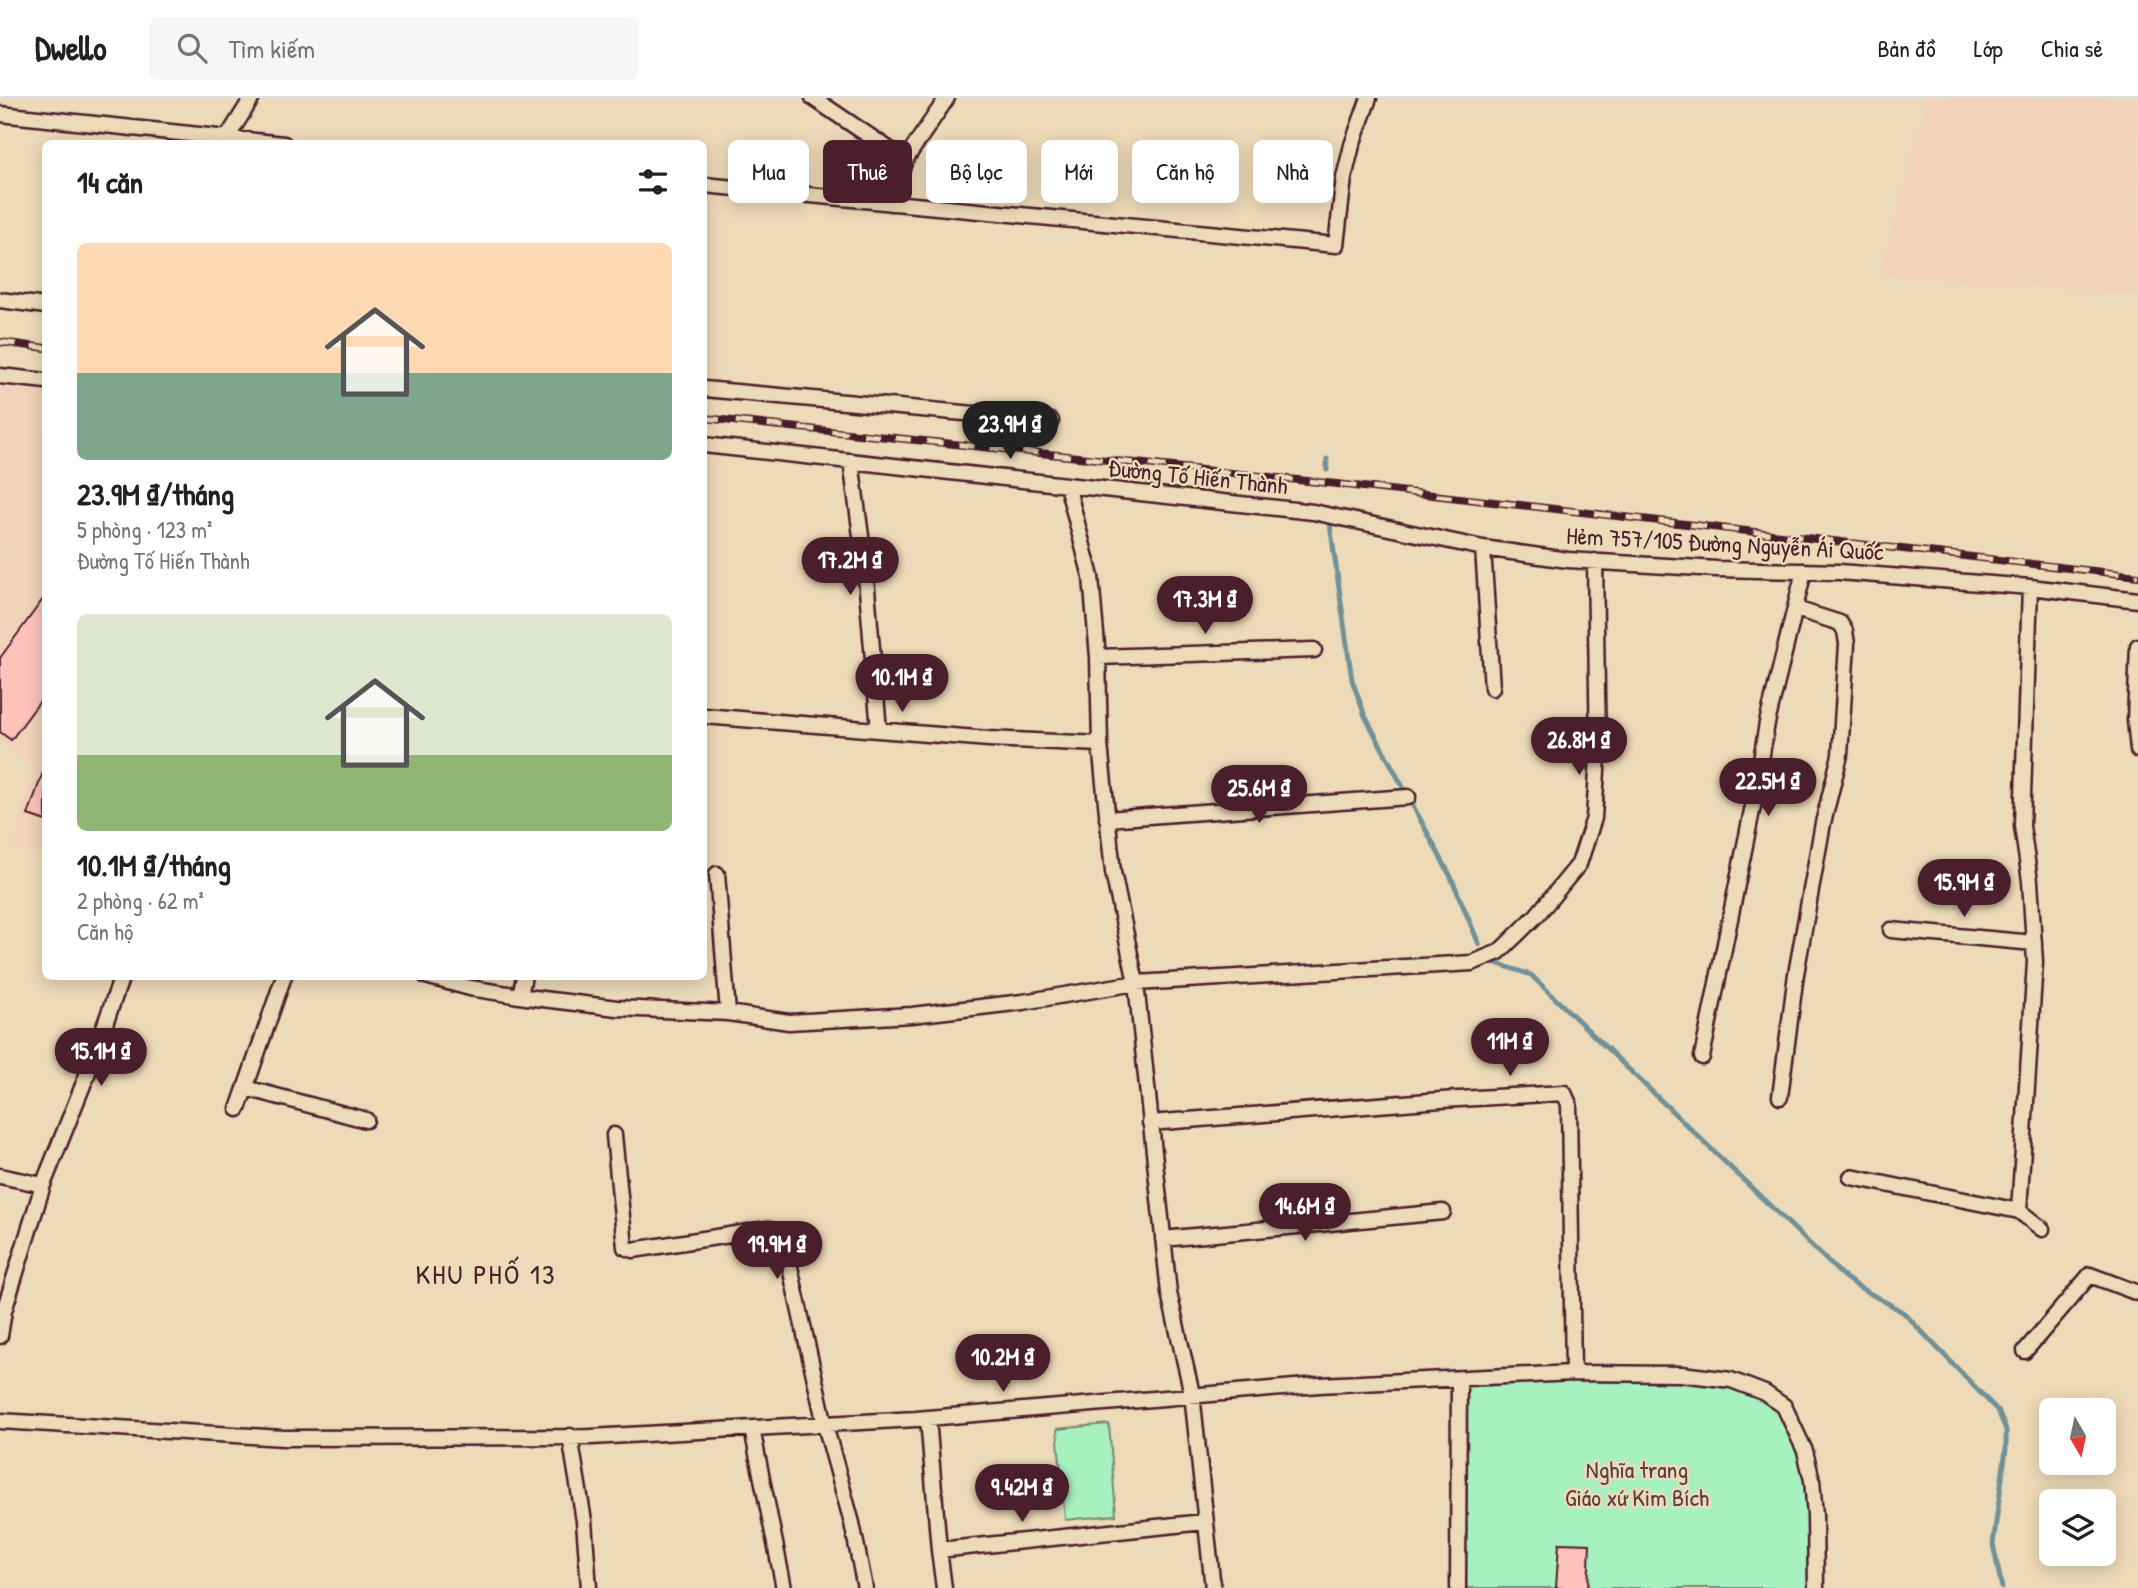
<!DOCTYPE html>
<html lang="vi">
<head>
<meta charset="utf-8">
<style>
	:root { --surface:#fff; --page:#f6f6f6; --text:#202124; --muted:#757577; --line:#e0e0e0; --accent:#4a1f2b }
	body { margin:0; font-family:"Patrick Hand",sans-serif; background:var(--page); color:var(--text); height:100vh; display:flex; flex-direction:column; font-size:26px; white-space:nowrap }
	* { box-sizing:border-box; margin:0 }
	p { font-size:23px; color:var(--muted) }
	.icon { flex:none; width:38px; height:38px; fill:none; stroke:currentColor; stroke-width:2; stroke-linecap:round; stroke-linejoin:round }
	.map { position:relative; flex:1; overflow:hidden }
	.details { position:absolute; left:42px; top:42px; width:665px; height:840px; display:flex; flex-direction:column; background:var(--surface); border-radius:10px; box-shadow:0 4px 18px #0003 }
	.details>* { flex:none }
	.banner { position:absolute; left:728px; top:42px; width:665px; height:63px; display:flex; gap:14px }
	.needle { width:46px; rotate:171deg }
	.tools { position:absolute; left:2039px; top:1300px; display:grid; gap:14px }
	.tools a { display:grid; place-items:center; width:77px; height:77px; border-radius:10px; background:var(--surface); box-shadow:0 4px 18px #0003; font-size:35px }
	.price { position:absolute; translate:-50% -60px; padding:0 16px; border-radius:24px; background:var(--accent); color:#fff; font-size:23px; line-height:46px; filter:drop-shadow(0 2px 4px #0008) }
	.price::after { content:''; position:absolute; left:50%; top:42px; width:21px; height:16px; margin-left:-10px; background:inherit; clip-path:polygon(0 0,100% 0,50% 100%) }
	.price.selected { background:#222; color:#fff }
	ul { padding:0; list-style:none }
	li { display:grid; align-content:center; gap:14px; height:371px; padding:0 35px }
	li span { display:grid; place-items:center; height:217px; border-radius:10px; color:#555 }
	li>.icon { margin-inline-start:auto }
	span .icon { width:126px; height:126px; fill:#fffc; stroke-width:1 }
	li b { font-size:30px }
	h2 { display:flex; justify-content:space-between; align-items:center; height:84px; padding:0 35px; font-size:30px }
	.tag { padding:0 24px; border-radius:10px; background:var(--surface); box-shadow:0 4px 18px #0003; font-size:24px; line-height:63px }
	.tag.selected { background:var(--accent); color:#fff }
	header { display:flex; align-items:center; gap:42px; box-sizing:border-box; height:98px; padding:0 35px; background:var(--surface); border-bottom:2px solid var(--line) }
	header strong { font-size:33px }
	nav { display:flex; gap:38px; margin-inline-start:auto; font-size:24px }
	.search { width:490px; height:63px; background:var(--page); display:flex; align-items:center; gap:18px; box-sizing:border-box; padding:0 24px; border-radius:10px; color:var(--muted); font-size:26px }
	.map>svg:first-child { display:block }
	.built { fill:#f2d3b9 }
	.green { fill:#a7f1bf; stroke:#788875; stroke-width:2 }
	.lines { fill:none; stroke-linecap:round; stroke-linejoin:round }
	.stream { stroke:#719198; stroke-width:5 }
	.building { fill:#fec2bb; stroke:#4a1f2b; stroke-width:2 }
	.minor-casing { stroke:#4a1f2b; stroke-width:19 }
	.minor { stroke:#eddab8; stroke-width:14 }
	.rail-casing { stroke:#4a1f2b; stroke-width:8 }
	.rail { stroke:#eddab8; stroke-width:5; stroke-dasharray:16; stroke-linecap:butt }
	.labels { text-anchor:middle; stroke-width:5; stroke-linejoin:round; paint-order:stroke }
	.street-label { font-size:24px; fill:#4a1f2b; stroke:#eddab8 }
	.park-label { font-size:24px; fill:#583e41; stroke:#eddab8 }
	.quarter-label { font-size:28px; letter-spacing:2px; fill:#4a1f2b; stroke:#eddab8 }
</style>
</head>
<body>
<header>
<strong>Dwello</strong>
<div class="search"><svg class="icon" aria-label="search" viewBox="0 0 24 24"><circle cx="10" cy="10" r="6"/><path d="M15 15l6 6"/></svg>Tìm kiếm</div>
<nav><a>Bản đồ</a><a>Lớp</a><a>Chia sẻ</a></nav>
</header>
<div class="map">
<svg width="2138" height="1490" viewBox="0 0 2138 1490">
	<rect width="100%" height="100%" fill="#eddab8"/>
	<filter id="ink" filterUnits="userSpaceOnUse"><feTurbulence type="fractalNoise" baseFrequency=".0143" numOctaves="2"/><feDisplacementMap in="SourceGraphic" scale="14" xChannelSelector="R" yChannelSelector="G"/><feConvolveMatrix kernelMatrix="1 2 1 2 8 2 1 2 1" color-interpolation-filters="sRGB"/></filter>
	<g filter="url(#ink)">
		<path class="built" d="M 1928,0 L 2138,0 L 2138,196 L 1880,176 Z
			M 0,285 L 45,290 L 45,759 L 13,749 L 33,668 L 0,644 Z"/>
		<path class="green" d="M 1574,1282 C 1618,1282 1753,1275 1780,1314 C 1815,1364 1808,1432 1810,1490 L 1464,1490 L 1465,1286 Z
			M 1109,1326 L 1116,1417 L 1065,1422 L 1057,1331 Z"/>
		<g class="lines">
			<path class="stream" d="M 1327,361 L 1327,372
				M 1330,426 L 1352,582 L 1365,618 L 1451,779 L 1479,846
				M 1487,862 L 1531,877 L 1843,1178 C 1862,1193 1884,1202 1904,1215 L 1998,1313 L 2006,1332 L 2006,1351 L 1993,1446 L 2002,1490"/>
		</g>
		<path class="building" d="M 46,497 L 46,595 L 11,642 L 0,634 L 0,560 Z
			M 43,674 L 46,675 L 46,723 L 28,717 Z
			M 1559,1445 L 1590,1446 L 1588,1490 L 1556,1490 Z"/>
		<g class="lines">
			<g class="minor-casing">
				<path id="minor" d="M 813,0 L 905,62
					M 0,16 L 284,46
					M 227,40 L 252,0
					M 704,87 L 1336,147 L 1344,80 L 1352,47 L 1369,0
					M 890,105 L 905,62 L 947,0
					M 0,202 L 46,208
					M 0,278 L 46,283
					M 704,291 L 1051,323
					M 704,347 L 1313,414 L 1483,450 L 1568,462 L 1717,471 L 1839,474 L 2030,489 L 2138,502
					M 851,363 L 865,468 L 879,632
					M 1067,387 L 1091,479 L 1098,559 L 1100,646 L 1113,774 L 1136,885 L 1169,1195 L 1192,1296 L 1213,1490
					M 1483,450 L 1492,590
					M 2138,548 L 2135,622 L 2138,652
					M 1098,559 L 1314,552
					M 704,618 L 989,641 L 1100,646
					M 1107,721 L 1408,699
					M 717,776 L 728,915
					M 1891,832 L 2034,845
					M 426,878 L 470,890 L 526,899 L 617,910 L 728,915 L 789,924 L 912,917 L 1023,904 L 1136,885 L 1472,865 L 1499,854 L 1537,817 L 1579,766 L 1594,720 L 1598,657 L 1595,463
					M 520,898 L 524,878
					M 1702,959 L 1756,693 L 1767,625 L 1804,473
					M 246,990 L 366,1022
					M 1780,999 L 1796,876 L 1823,725 L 1840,657 L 1847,546 L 1845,533 L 1840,525 L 1796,511
					M 238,1011 L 284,878
					M 1150,1025 L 1441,1002 L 1564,995 L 1569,1006 L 1573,1275
					M 614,1037 L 625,1149 L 633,1152 L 768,1131 L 781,1136 L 784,1142 L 825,1327 L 852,1425 L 865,1490
					M 0,1078 L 43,1087
					M 1851,1079 L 2019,1113 L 2042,1131
					M 2019,1113 L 2035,864 L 2030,783 L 2022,728 L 2030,489
					M 1163,1141 L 1443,1114
					M 0,1238 L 4,1213 L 43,1087 L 87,977 L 122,878
					M 2025,1253 L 2090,1177 L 2138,1195
					M 928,1320 L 939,1452 L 1204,1424
					M 0,1323 L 284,1340 L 591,1339 L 916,1321 L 1319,1287 L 1573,1275 L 1681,1276 L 1731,1282 L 1765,1295 L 1784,1308 L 1805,1353 L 1812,1382 L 1815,1417 L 1816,1490
					M 752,1331 L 784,1490
					M 570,1338 L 584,1423 L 589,1490
					M 939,1452 L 944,1490
					M 1458,1490 L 1459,1281"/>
			</g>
			<use href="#minor" class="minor"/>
			<g class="rail-casing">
				<path id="rail" d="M 0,244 L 46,250
					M 704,320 L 1337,386 L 2138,478"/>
			</g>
			<use href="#rail" class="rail"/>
		</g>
	</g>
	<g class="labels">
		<g class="street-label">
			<text transform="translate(1198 379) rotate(6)" y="8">Đường Tố Hiến Thành</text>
			<text transform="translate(1725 446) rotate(3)" y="8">Hẻm 757/105 Đường Nguyễn Ái Quốc</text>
		</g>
		<g class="park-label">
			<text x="1637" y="1380">Nghĩa trang<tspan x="1637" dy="28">Giáo xứ Kim Bích</tspan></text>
		</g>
		<g class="quarter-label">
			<text x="486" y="1186">KHU PHỐ 13</text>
		</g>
	</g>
</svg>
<div class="tools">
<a><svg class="needle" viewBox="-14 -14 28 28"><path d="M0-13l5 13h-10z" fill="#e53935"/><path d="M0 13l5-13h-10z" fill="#757577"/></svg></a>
<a><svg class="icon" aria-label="layers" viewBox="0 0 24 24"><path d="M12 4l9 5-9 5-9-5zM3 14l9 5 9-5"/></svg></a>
</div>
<b class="price selected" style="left:1010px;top:363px">23.9M ₫</b>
<b class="price" style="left:850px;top:499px">17.2M ₫</b>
<b class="price" style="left:1205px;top:538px">17.3M ₫</b>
<b class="price" style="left:902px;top:616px">10.1M ₫</b>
<b class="price" style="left:1579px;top:679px">26.8M ₫</b>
<b class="price" style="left:1768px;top:720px">22.5M ₫</b>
<b class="price" style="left:1259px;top:727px">25.6M ₫</b>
<b class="price" style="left:1964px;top:821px">15.9M ₫</b>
<b class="price" style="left:1510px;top:980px">11M ₫</b>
<b class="price" style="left:101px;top:990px">15.1M ₫</b>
<b class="price" style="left:1305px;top:1145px">14.6M ₫</b>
<b class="price" style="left:777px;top:1183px">19.9M ₫</b>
<b class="price" style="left:1003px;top:1296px">10.2M ₫</b>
<b class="price" style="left:1022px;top:1426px">9.42M ₫</b>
<div class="banner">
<a class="tag">Mua</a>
<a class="tag selected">Thuê</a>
<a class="tag">Bộ lọc</a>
<a class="tag">Mới</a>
<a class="tag">Căn hộ</a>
<a class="tag">Nhà</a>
</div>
<section class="details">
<h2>14 căn<svg class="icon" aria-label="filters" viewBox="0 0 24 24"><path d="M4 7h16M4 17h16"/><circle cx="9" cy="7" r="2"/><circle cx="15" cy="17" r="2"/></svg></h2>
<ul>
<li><span style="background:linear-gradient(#ffd9b3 60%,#7fa58c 0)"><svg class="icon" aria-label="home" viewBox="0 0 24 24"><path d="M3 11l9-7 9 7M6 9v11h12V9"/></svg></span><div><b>23.9M ₫/tháng</b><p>5 phòng · 123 m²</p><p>Đường Tố Hiến Thành</p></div></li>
<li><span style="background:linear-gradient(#dfe7d0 65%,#8fb573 0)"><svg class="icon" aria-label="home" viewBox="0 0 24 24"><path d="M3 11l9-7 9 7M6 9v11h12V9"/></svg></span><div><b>10.1M ₫/tháng</b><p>2 phòng · 62 m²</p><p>Căn hộ</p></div></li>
</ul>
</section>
</div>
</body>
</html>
